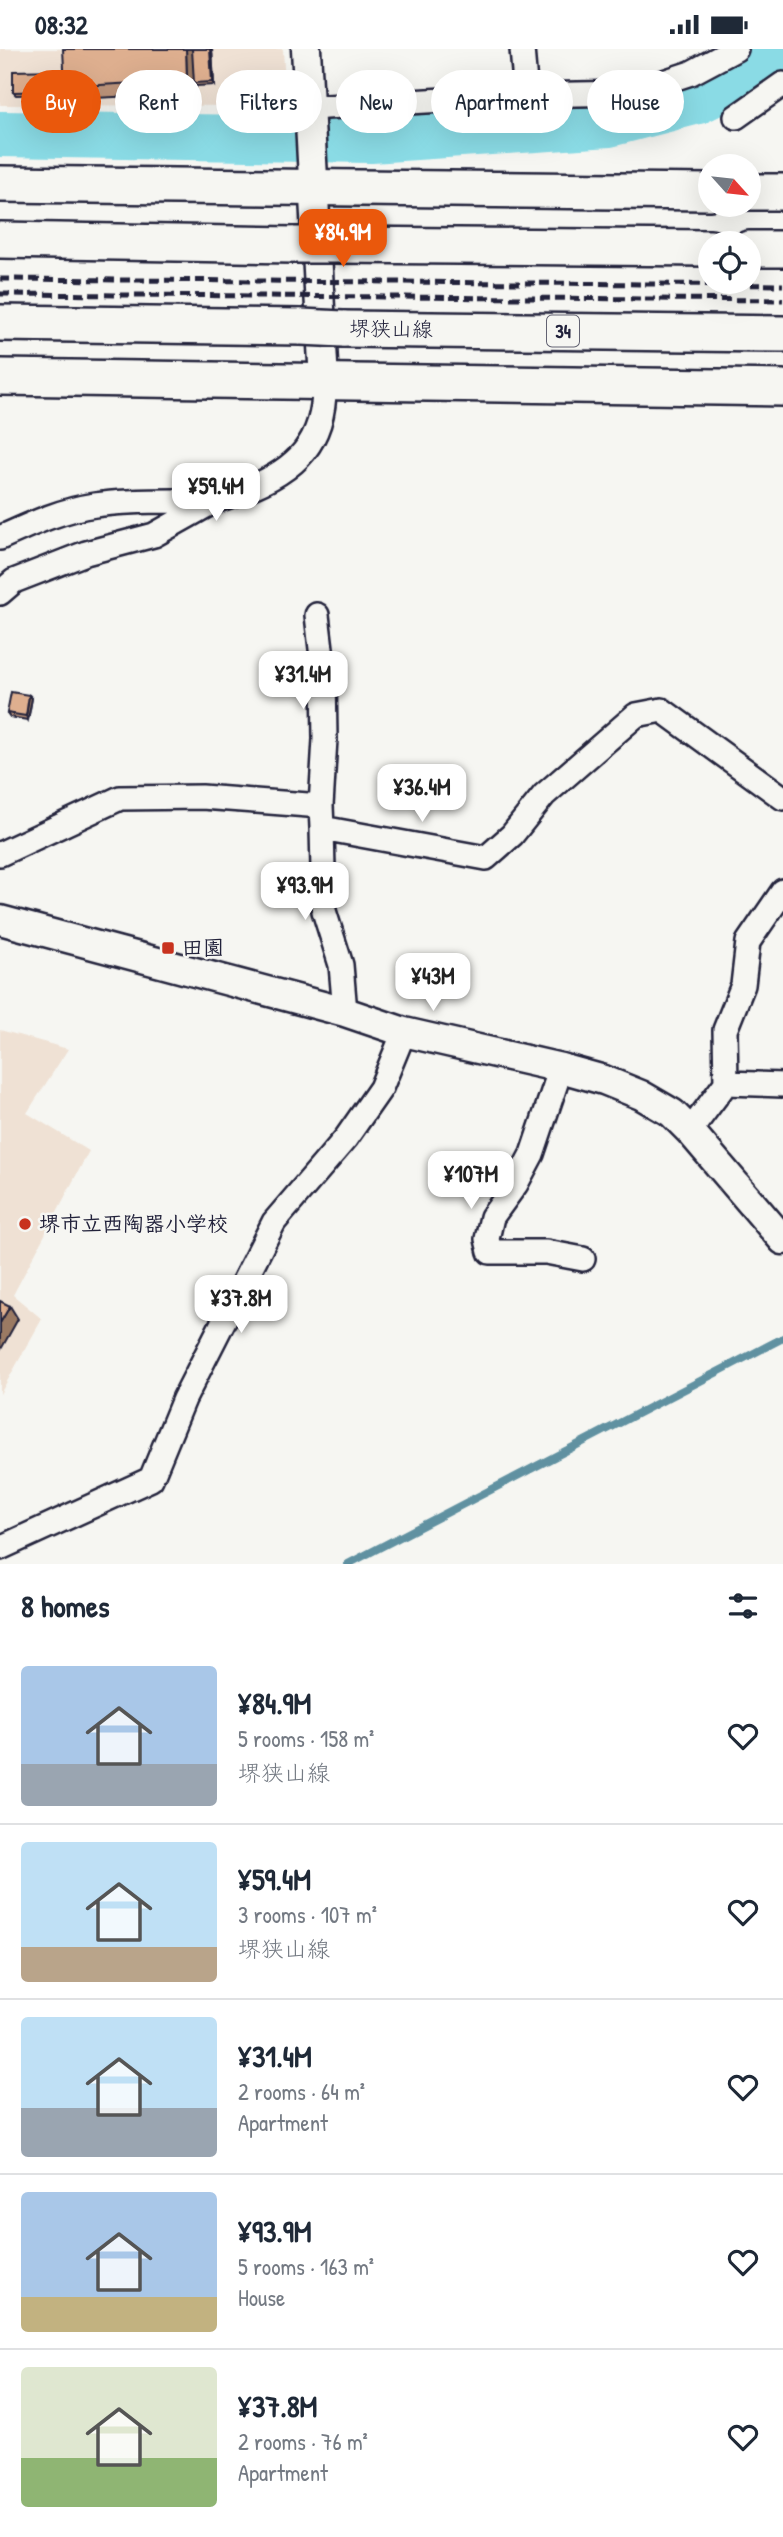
<!DOCTYPE html>
<html lang="en">
<head>
<meta charset="utf-8">
<style>
	:root { --surface:#fff; --page:#f2f2f3; --text:#1f2937; --muted:#747a83; --line:#e0e1e3; --accent:#ea580c }
	body { margin:0; font-family:"Patrick Hand","Klee One",sans-serif; background:var(--page); color:var(--text); height:100vh; display:flex; flex-direction:column; font-size:26px; white-space:nowrap }
	* { box-sizing:border-box; margin:0 }
	p { font-size:23px; color:var(--muted) }
	.icon { flex:none; width:38px; height:38px; fill:none; stroke:currentColor; stroke-width:2; stroke-linecap:round; stroke-linejoin:round }
	.map { position:relative; height:1515px; overflow:hidden }
	.drawer { display:flex; flex-direction:column; background:var(--surface); flex:1 }
	.drawer>* { flex:none }
	.top-card { position:absolute; left:21px; top:21px; width:742px; height:63px; display:flex; gap:14px }
	.needle { width:46px; rotate:117deg }
	.fabs { position:absolute; left:698px; top:105px; display:grid; gap:14px }
	.fabs a { display:grid; place-items:center; width:63px; height:63px; border-radius:50%; background:var(--surface); box-shadow:0 7px 28px #0002; font-size:35px }
	.price { position:absolute; translate:-50% -60px; padding:0 16px; border-radius:14px; background:#fff; color:#222; font-size:23px; line-height:46px; filter:drop-shadow(0 2px 4px #0008) }
	.price::after { content:''; position:absolute; left:50%; top:42px; width:21px; height:16px; margin-left:-10px; background:inherit; clip-path:polygon(0 0,100% 0,50% 100%) }
	.price.selected { background:var(--accent); color:#fff }
	ul { padding:0; list-style:none }
	li { display:flex; align-items:center; gap:21px; height:175px; padding:0 21px }
	li+li { border-top:2px solid var(--line) }
	li span { display:grid; place-items:center; flex:none; width:196px; height:140px; border-radius:7px; color:#555 }
	li>.icon { margin-inline-start:auto }
	span .icon { width:84px; height:84px; fill:#fffc; stroke-width:1 }
	li b { font-size:30px }
	h2 { display:flex; justify-content:space-between; align-items:center; height:84px; padding:0 21px; font-size:30px }
	.tag { padding:0 24px; border-radius:32px; background:var(--surface); box-shadow:0 7px 28px #0002; font-size:24px; line-height:63px }
	.tag.selected { background:var(--accent); color:#fff }
	.status { display:flex; justify-content:space-between; align-items:center; height:49px; padding:0 35px; background:var(--surface); direction:ltr }
	.status svg { height:19px; fill:currentColor }
	.map>svg:first-child { display:block }
	.built { fill:#efe1d4 }
	.lines { fill:none; stroke-linecap:round; stroke-linejoin:round }
	.stream { stroke:#6091a1; stroke-width:8 }
	.river { stroke:#8adbe5; stroke-width:46 }
	.minor-casing { stroke:#22223b; stroke-width:28 }
	.tertiary-casing { stroke:#22223b; stroke-width:33 }
	.primary-casing { stroke:#22223b; stroke-width:40 }
	.minor { stroke:#f6f6f2; stroke-width:23 }
	.tertiary { stroke:#f6f6f2; stroke-width:28 }
	.primary { stroke:#f6f6f2; stroke-width:35 }
	.rail { stroke:#22223b; stroke-width:5; stroke-dasharray:10 5; stroke-linecap:butt }
	.primary-bridge-casing { stroke:#22223b; stroke-width:40; stroke-linecap:butt }
	.primary-bridge { stroke:#f6f6f2; stroke-width:35 }
	.wall { fill:#bf967b; stroke:#22223b; stroke-width:2 }
	.shaded-wall { fill:#9b7a64; stroke:#22223b; stroke-width:2 }
	.building { fill:#deaf8f; stroke:#22223b; stroke-width:2 }
	.poi-dot { fill:#c8321e; stroke:#f6f6f2; stroke-width:2.5 }
	.labels { text-anchor:middle; stroke-width:5; stroke-linejoin:round; paint-order:stroke }
	.shield { fill:#f6f6f2; stroke:#626272; stroke-width:2 }
	.shield-label { font-size:19px; font-weight:bold; fill:#22223b }
	.street-label { font-size:21px; fill:#22223b; stroke:#f6f6f2 }
	.poi-label { font-size:21px; font-weight:bold; fill:#22223b; stroke:#f6f6f2; text-anchor:start }
</style>
</head>
<body>
<div class="status"><b>08:32</b><svg viewBox="0 0 49 12"><path d="M0 12V9h3v3zM5 12V6h3v6zM10 12V3h3v9zM15 12V0h3v12zM26 1h20v11H26zM47 4h2v5h-2z"/></svg></div>
<div class="map">
<svg width="783" height="1515" viewBox="0 0 783 1515">
	<rect width="100%" height="100%" fill="#f6f6f2"/>
	<filter id="ink" filterUnits="userSpaceOnUse"><feTurbulence type="fractalNoise" baseFrequency=".0143" numOctaves="2"/><feDisplacementMap in="SourceGraphic" scale="14" xChannelSelector="R" yChannelSelector="G"/><feConvolveMatrix kernelMatrix="1 2 1 2 8 2 1 2 1" color-interpolation-filters="sRGB"/></filter>
	<g filter="url(#ink)">
		<path class="built" d="M 0,0 L 283,0 L 286,57 L 0,56 Z
			M 0,981 L 68,1000 L 27,1064 L 89,1102 L 13,1246 L 42,1270 L 0,1345 Z"/>
		<g class="lines">
			<path class="stream" d="M 348,1515 L 783,1289"/>
			<path class="river" d="M 0,85 L 371,91 L 609,75 L 698,52 L 757,23 L 778,0"/>
			<g class="minor-casing">
				<path id="minor" d="M 522,0 L 526,46
					M 310,59 L 526,46 L 630,44 L 691,24 L 736,0
					M 736,68 L 783,35
					M 0,489 C 31,475 61,461 95,456 C 122,452 149,452 175,452 C 187,452 200,454 212,452 C 222,451 233,445 242,442 C 296,422 326,393 324,333
					M 0,544 L 14,532 L 86,504 L 154,486 L 211,454
					M 317,566 L 324,625 L 325,690 L 321,757
					M 322,779 L 324,862 L 341,916 L 345,963
					M 0,805 L 120,749 L 202,748 L 321,757 L 322,779 L 486,809 L 512,786 L 544,746 L 636,666 L 662,661 L 783,749
					M 561,1019 L 532,1105 L 516,1135 L 492,1168 L 487,1190 L 490,1203 L 546,1203 L 583,1210
					M 726,1034 L 783,1036
					M 690,1082 L 726,1034 L 725,981 L 743,936 L 748,893 L 783,842
					M 0,1499 L 151,1430 L 184,1350 L 274,1173 L 346,1089 L 381,1039 L 404,983"/>
			</g>
			<g class="tertiary-casing">
				<path id="tertiary" d="M 306,0 L 324,333
					M 0,871 L 345,963 L 404,983 L 561,1019 L 604,1031 L 641,1046 L 672,1064 L 690,1082 L 783,1191"/>
			</g>
			<g class="primary-casing">
				<path id="primary" d="M 0,135 L 710,143
					M 749,143 L 783,143
					M 0,191 L 294,196
					M 338,196 L 710,199
					M 749,200 L 783,200
					M 0,274 L 301,278
					M 343,280 L 783,285
					M 0,328 L 783,339"/>
			</g>
			<use href="#minor" class="minor"/>
			<use href="#tertiary" class="tertiary"/>
			<use href="#primary" class="primary"/>
			<path class="rail" d="M 0,230 L 783,236
				M 0,245 L 783,251"/>
			<g class="primary-bridge-casing">
				<path id="primary-bridge" d="M 294,196 L 338,196
					M 301,278 L 343,280"/>
			</g>
			<use href="#primary-bridge" class="primary-bridge"/>
		</g>
		<path class="wall" d="M 212,0 L 214,36 L 196,37 L 196,44 L 74,50 L 65,38 Z
			M 60,21 L 62,25 L 63,45 L 16,46 L 13,43 Z
			M 29,646 L 32,649 L 28,671 L 10,668 L 7,664 Z"/>
		<path class="shaded-wall" d="M 186,0 L 194,0 L 194,34 L 196,37 L 196,44 L 187,31 Z
			M 210,0 L 212,0 L 214,36 L 212,33 Z
			M 60,21 L 62,25 L 63,45 L 60,42 Z
			M 29,646 L 32,649 L 28,671 L 26,667 Z
			M 10,1257 L 18,1270 L 0,1302 L 0,1274 Z"/>
		<path class="building" d="M 63,0 L 186,0 L 187,31 L 65,38 Z
			M 192,0 L 210,0 L 212,33 L 194,34 Z
			M 60,21 L 60,42 L 13,43 L 13,22 Z
			M 11,643 L 29,646 L 26,667 L 7,664 Z
			M 0,1252 L 10,1257 L 0,1274 Z"/>
	</g>
	<g class="poi-dot">
		<rect x="161" y="892" width="14" height="14" rx="3.5"/>
		<circle cx="25" cy="1175" r="7"/>
	</g>
	<g class="labels">
		<rect class="shield" x="547" y="266.5" width="32" height="31" rx="5"/>
		<g class="shield-label">
			<text x="563" y="289">34</text>
		</g>
		<g class="street-label">
			<text transform="translate(391 280) rotate(1)" y="7">堺狭山線</text>
		</g>
		<g class="poi-label">
			<text x="182" y="906">田園</text>
			<text x="39" y="1182">堺市立西陶器小学校</text>
		</g>
	</g>
</svg>
<div class="fabs">
<a><svg class="needle" viewBox="-14 -14 28 28"><path d="M0-13l5 13h-10z" fill="#e53935"/><path d="M0 13l5-13h-10z" fill="#747a83"/></svg></a>
<a><svg class="icon" aria-label="locate" viewBox="0 0 24 24"><circle cx="12" cy="12" r="6"/><path d="M12 2v4M12 18v4M2 12h4M18 12h4"/></svg></a>
</div>
<b class="price selected" style="left:343px;top:220px">¥84.9M</b>
<b class="price" style="left:216px;top:474px">¥59.4M</b>
<b class="price" style="left:303px;top:662px">¥31.4M</b>
<b class="price" style="left:422px;top:775px">¥36.4M</b>
<b class="price" style="left:305px;top:873px">¥93.9M</b>
<b class="price" style="left:433px;top:964px">¥43M</b>
<b class="price" style="left:471px;top:1162px">¥107M</b>
<b class="price" style="left:241px;top:1286px">¥37.8M</b>
<div class="top-card">
<a class="tag selected">Buy</a>
<a class="tag">Rent</a>
<a class="tag">Filters</a>
<a class="tag">New</a>
<a class="tag">Apartment</a>
<a class="tag">House</a>
</div>
</div>
<section class="drawer">
<h2>8 homes<svg class="icon" aria-label="filters" viewBox="0 0 24 24"><path d="M4 7h16M4 17h16"/><circle cx="9" cy="7" r="2"/><circle cx="15" cy="17" r="2"/></svg></h2>
<ul>
<li><span style="background:linear-gradient(#a9c7e8 70%,#9aa5b1 0)"><svg class="icon" aria-label="home" viewBox="0 0 24 24"><path d="M3 11l9-7 9 7M6 9v11h12V9"/></svg></span><div><b>¥84.9M</b><p>5 rooms · 158 m²</p><p>堺狭山線</p></div><svg class="icon" aria-label="heart" viewBox="0 0 24 24"><path d="M12 20l-8-8c-3-5 5-10 8-4 3-6 11-1 8 4z"/></svg></li>
<li><span style="background:linear-gradient(#bfe0f5 75%,#b9a48a 0)"><svg class="icon" aria-label="home" viewBox="0 0 24 24"><path d="M3 11l9-7 9 7M6 9v11h12V9"/></svg></span><div><b>¥59.4M</b><p>3 rooms · 107 m²</p><p>堺狭山線</p></div><svg class="icon" aria-label="heart" viewBox="0 0 24 24"><path d="M12 20l-8-8c-3-5 5-10 8-4 3-6 11-1 8 4z"/></svg></li>
<li><span style="background:linear-gradient(#bfe0f5 65%,#9aa5b1 0)"><svg class="icon" aria-label="home" viewBox="0 0 24 24"><path d="M3 11l9-7 9 7M6 9v11h12V9"/></svg></span><div><b>¥31.4M</b><p>2 rooms · 64 m²</p><p>Apartment</p></div><svg class="icon" aria-label="heart" viewBox="0 0 24 24"><path d="M12 20l-8-8c-3-5 5-10 8-4 3-6 11-1 8 4z"/></svg></li>
<li><span style="background:linear-gradient(#a9c7e8 75%,#c2b280 0)"><svg class="icon" aria-label="home" viewBox="0 0 24 24"><path d="M3 11l9-7 9 7M6 9v11h12V9"/></svg></span><div><b>¥93.9M</b><p>5 rooms · 163 m²</p><p>House</p></div><svg class="icon" aria-label="heart" viewBox="0 0 24 24"><path d="M12 20l-8-8c-3-5 5-10 8-4 3-6 11-1 8 4z"/></svg></li>
<li><span style="background:linear-gradient(#dfe7d0 65%,#8fb573 0)"><svg class="icon" aria-label="home" viewBox="0 0 24 24"><path d="M3 11l9-7 9 7M6 9v11h12V9"/></svg></span><div><b>¥37.8M</b><p>2 rooms · 76 m²</p><p>Apartment</p></div><svg class="icon" aria-label="heart" viewBox="0 0 24 24"><path d="M12 20l-8-8c-3-5 5-10 8-4 3-6 11-1 8 4z"/></svg></li>
</ul>
</section>
</body>
</html>
